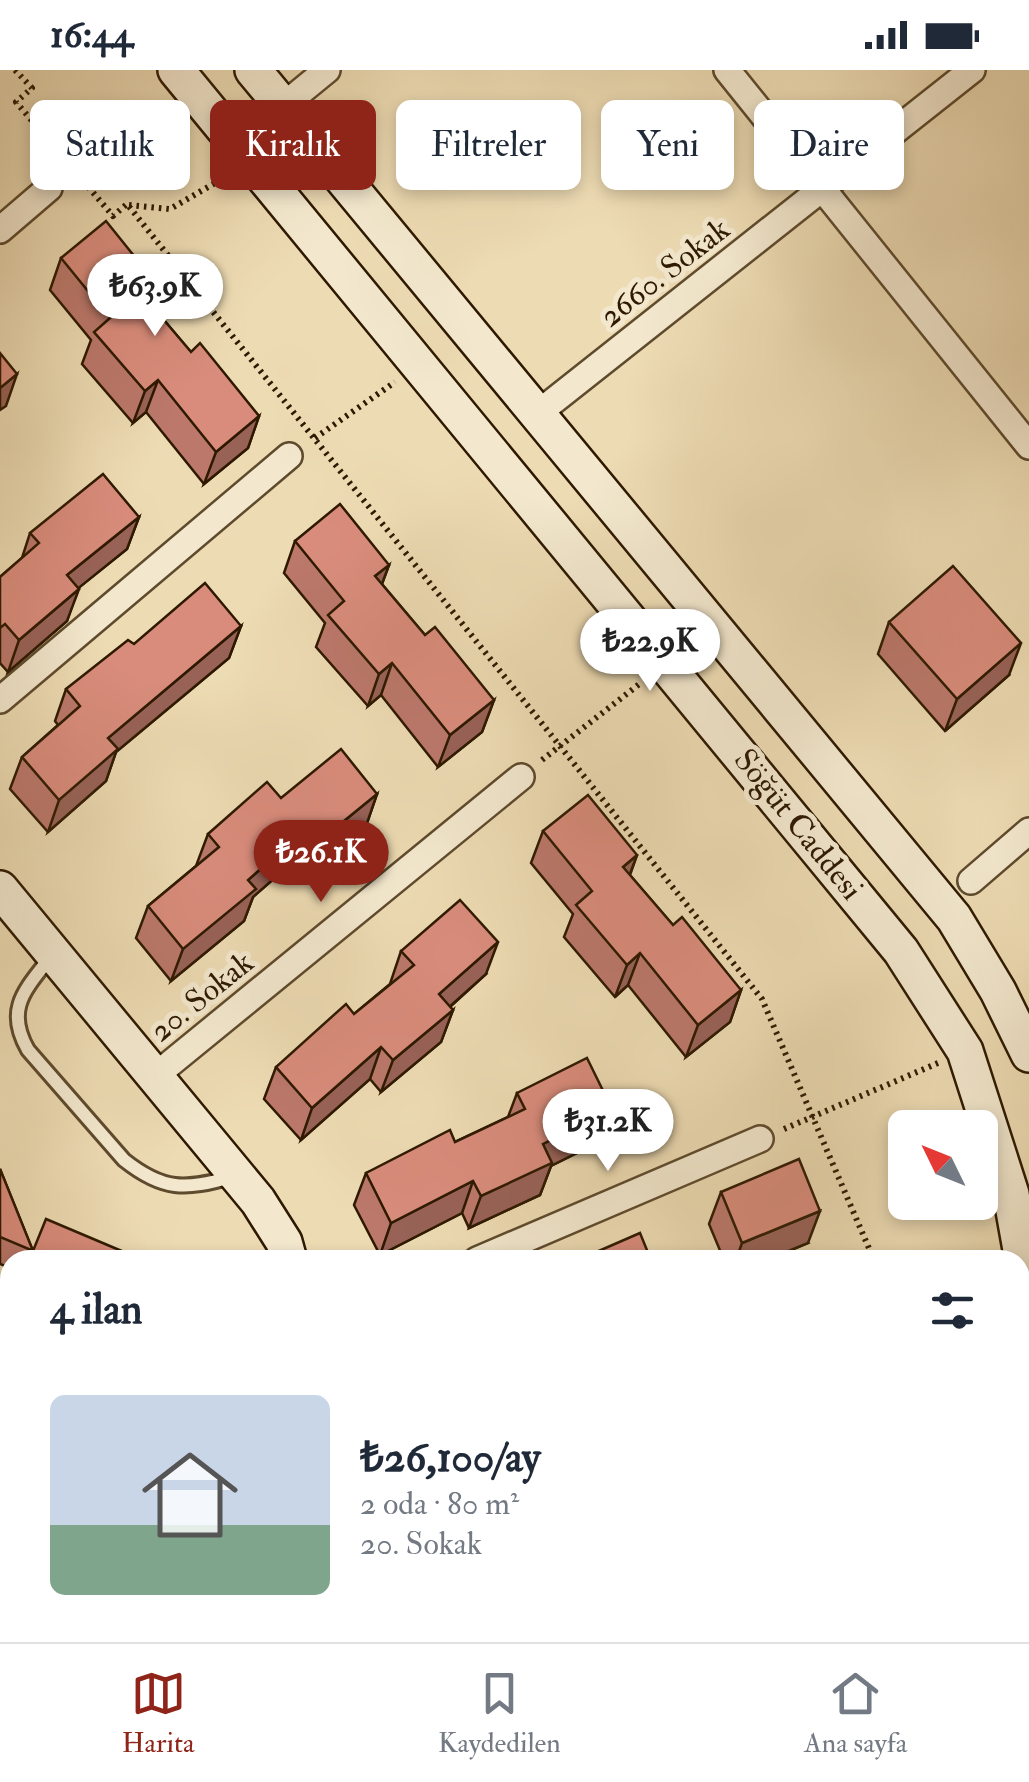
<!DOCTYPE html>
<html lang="tr">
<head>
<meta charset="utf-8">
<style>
	:root { --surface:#fff; --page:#f2f2f3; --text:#1f2937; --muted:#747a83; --line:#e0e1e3; --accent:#8f2418 }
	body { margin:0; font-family:"IM FELL Double Pica",serif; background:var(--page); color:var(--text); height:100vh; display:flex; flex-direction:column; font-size:38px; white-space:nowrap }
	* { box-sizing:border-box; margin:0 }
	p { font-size:32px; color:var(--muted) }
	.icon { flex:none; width:55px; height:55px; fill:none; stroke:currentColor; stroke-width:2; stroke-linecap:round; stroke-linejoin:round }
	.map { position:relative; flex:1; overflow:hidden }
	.drawer { position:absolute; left:0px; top:1180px; width:1030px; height:392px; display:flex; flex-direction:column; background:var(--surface); border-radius:30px 30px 0 0; box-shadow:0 5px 15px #0003 }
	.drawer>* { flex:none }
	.top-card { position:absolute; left:30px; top:30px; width:970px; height:90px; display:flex; gap:20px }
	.needle { width:65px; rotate:313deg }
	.fabs { position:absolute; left:888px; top:1040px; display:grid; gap:20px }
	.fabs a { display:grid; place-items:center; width:110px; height:110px; border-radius:15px; background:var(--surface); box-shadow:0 5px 15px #0003; font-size:50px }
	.price { position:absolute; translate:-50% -85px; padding:0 22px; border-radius:35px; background:#fff; color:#222; font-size:32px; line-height:65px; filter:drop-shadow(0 2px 5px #0008) }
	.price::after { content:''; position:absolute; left:50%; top:60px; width:30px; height:22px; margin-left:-15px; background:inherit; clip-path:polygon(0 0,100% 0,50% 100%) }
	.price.selected { background:var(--accent); color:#fff }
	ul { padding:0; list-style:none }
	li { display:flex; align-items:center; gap:30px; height:250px; padding:0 50px }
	li span { display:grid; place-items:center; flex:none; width:280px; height:200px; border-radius:15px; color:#555 }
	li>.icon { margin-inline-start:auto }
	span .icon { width:120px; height:120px; fill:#fffc; stroke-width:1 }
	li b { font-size:42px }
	h2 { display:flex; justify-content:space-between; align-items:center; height:120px; padding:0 50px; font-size:42px }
	.pill { padding:0 35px; border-radius:15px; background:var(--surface); box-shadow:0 5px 15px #0003; font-size:35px; line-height:90px }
	.pill.selected { background:var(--accent); color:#fff }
	.status { display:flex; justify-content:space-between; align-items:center; height:70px; padding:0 50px; background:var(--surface); direction:ltr }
	.status svg { height:28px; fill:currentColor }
	.dock { display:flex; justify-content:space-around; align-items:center; height:140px; border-top:2px solid var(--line); background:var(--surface); font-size:28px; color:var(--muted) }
	.dock a { display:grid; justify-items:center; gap:5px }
	.dock .selected { color:var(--accent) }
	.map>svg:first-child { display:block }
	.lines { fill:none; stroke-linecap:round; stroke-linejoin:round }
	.lane-casing { stroke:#5e4a2d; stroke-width:18 }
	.street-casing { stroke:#5e4a2d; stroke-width:30 }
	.secondary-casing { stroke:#2e1900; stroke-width:40 }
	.path { stroke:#2e1900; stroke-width:6; stroke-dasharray:2.5 5; stroke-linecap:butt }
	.lane { stroke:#f3e8ce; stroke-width:12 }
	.street { stroke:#f3e8ce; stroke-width:25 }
	.secondary { stroke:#f3e8ce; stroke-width:35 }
	.wall { fill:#bb786b; stroke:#2e1900; stroke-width:2.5 }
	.shaded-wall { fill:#986257; stroke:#2e1900; stroke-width:2.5 }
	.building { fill:#d98c7c; stroke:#2e1900; stroke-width:2.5 }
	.labels { text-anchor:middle; stroke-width:10; stroke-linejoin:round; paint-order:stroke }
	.street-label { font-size:32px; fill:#2e1900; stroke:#f3e8ce }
</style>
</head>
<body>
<div class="status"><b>16:44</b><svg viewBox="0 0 49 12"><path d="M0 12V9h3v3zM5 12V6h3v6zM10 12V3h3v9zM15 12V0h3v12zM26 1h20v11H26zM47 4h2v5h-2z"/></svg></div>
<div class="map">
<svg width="1029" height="1572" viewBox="0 0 1029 1572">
	<rect width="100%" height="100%" fill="#eddbb3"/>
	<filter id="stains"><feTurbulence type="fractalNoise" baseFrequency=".002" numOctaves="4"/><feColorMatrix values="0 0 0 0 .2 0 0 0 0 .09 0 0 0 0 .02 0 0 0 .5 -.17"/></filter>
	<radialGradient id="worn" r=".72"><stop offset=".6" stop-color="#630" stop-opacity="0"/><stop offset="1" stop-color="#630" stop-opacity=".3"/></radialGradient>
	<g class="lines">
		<g class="lane-casing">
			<path id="lane" d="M 52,885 C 26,919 4,938 28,980 L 124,1090 C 163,1121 185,1120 231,1107"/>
		</g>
		<g class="street-casing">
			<path id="street" d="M 727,0 L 1029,376
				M 283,36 L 327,0
				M 0,160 L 49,118
				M 537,344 L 972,0
				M 0,630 L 289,386
				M 971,811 L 1029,761
				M 155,1006 L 521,707
				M 477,1190 L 760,1069
				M 123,1562 L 125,1572
				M 533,1562 L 543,1572"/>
		</g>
		<g class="secondary-casing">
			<path id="secondary" d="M 176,0 L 901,881 L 965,981 L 1011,1124 L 1027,1213 L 1020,1308
				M 253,0 L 954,848 L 998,921 L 1029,984
				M 0,819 L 258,1131 L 284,1172 L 289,1190
				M 1020,1375 L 1029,1376
				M 0,1494 L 10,1491
				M 1020,1504 L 1029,1492
				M 900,1572 L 907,1562
				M 970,1572 L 977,1562"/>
		</g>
		<path class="path" d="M 15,0 L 32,18 L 16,32 L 113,146 L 127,134 L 762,929 L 874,1190
			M 129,135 L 170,139 L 227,106
			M 315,368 L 395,312
			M 542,690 L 642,612
			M 784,1059 L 938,993
			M 0,1356 L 10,1371
			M 715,1572 L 724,1562"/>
		<use href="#lane" class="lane"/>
		<use href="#street" class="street"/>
		<use href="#secondary" class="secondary"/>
	</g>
	<path class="wall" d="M 61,188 L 155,212 L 148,231 L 191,282 L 259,346 L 248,378 L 204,414 L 146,342 L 133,353 L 82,294 L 91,270 L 50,220 Z
		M 139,447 L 127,479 L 78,518 L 67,551 L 8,602 L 0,593 L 0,507 L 22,488 L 30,463 Z
		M 295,471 L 389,495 L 382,514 L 425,565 L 494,630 L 482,662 L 438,697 L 381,625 L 368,636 L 316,577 L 325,553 L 284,503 Z
		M 889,552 L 1009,605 L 945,661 L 878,584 Z
		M 241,556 L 229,588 L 116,682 L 106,711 L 48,762 L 10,719 L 22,687 L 58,655 L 55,651 L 66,619 L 134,574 Z
		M 377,724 L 366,756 L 306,805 L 294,791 L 253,827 L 244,851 L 171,911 L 136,868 L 148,836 L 196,796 L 208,764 L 281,728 Z
		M 543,761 L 637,785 L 630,805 L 673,855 L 741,920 L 730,952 L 686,987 L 628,915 L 615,927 L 564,867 L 573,844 L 531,793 Z
		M 401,881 L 486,904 L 450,937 L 453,940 L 441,972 L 381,1022 L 370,1009 L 301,1070 L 264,1029 L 276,997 L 354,944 L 390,914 Z
		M 517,1023 L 601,1071 L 551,1096 L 540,1125 L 469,1158 L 462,1143 L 380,1185 L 354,1135 L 366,1103 L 455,1072 L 508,1047 Z
		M 0,1099 L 33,1181 L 143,1190 L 10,1190 L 10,1198 L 0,1194 Z
		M 721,1122 L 808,1173 L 767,1190 L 724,1190 L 709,1154 Z
		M 618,1562 L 686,1562 L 675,1572 L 626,1572 Z"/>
	<path class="shaded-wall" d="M 155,212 L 143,244 L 141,223 Z
		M 17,304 L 6,336 L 0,340 L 0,318 Z
		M 158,310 L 146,342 L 133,353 L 145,321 Z
		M 259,346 L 248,378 L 204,414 L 216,382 Z
		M 139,447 L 127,479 L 55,537 L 67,505 Z
		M 389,495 L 377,527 L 375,506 Z
		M 79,519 L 67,551 L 8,602 L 19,570 Z
		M 241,556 L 229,588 L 116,682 L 106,711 L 48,762 L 59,730 L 108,668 Z
		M 1021,573 L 1009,605 L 945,661 L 957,629 Z
		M 392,593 L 381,625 L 368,636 L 379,604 Z
		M 494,630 L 482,662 L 438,697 L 450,665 Z
		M 377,724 L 366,756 L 306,805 L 317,773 Z
		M 306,759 L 294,791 L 253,827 L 244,851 L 171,911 L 183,879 L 248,810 Z
		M 637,785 L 625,817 L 623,797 Z
		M 498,872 L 486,904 L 428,956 L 439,924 Z
		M 640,883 L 628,915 L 615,927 L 627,895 Z
		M 741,920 L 730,952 L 686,987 L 698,955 Z
		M 453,940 L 441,972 L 381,1022 L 393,990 Z
		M 381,977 L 370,1009 L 301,1070 L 312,1038 Z
		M 612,1039 L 601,1071 L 551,1096 L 540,1125 L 469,1158 L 481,1126 L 543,1074 Z
		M 473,1111 L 462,1143 L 380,1185 L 391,1153 Z
		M 820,1141 L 808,1173 L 767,1190 L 736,1190 L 742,1173 Z
		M 659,1562 L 686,1562 L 675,1572 L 655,1572 Z"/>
	<path class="building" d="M 106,151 L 155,212 L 141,223 L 191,282 L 200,273 L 259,346 L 216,382 L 158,310 L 145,321 L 94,262 L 110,248 L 61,188 Z
		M 0,283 L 17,304 L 0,318 Z
		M 103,404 L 139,447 L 67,505 L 79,519 L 19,570 L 5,554 L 0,558 L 0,507 L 39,473 L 30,463 Z
		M 340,434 L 389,495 L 375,506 L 425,565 L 435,557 L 494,630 L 450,665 L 392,593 L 379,604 L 328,545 L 344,531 L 295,471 Z
		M 953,496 L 1021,573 L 957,629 L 889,552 Z
		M 205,513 L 241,556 L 108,668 L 118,679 L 59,730 L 22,687 L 80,636 L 66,619 L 128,570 L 134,574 Z
		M 341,679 L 377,724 L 317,773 L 306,759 L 248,810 L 256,819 L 183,879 L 148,836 L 219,777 L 208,764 L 267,712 L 281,728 Z
		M 588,725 L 637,785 L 623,797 L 673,855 L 682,847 L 741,920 L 698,955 L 640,883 L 627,895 L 576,835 L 592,821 L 543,761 Z
		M 460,830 L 498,872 L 439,924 L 453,940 L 393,990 L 381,977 L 312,1038 L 276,997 L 346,934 L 354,944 L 414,895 L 401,881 Z
		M 587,988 L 612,1039 L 543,1074 L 552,1093 L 481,1126 L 473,1111 L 391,1153 L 366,1103 L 450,1060 L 455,1072 L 525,1039 L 517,1023 Z
		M 799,1089 L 820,1141 L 742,1173 L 721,1122 Z
		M 0,1099 L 33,1181 L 46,1149 L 143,1190 L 49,1190 L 50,1188 L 0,1167 Z
		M 640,1163 L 651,1190 L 578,1190 Z"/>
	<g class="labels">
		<g class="street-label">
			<text transform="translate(664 202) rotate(-38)" y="11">2660. Sokak</text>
			<text transform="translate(799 754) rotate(51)" y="11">Söğüt Caddesi</text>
			<text transform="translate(201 926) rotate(-39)" y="11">20. Sokak</text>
		</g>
	</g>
	<rect width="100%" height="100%" filter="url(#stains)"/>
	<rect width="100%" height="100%" fill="url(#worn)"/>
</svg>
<div class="fabs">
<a><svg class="needle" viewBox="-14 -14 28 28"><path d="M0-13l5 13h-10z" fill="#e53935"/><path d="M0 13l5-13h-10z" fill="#747a83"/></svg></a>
</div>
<b class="price" style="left:155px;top:269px">₺63.9K</b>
<b class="price" style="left:650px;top:624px">₺22.9K</b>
<b class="price selected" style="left:321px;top:835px">₺26.1K</b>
<b class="price" style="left:608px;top:1104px">₺31.2K</b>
<div class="top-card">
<a class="pill">Satılık</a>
<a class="pill selected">Kiralık</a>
<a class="pill">Filtreler</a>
<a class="pill">Yeni</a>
<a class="pill">Daire</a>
</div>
<section class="drawer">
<h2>4 ilan<svg class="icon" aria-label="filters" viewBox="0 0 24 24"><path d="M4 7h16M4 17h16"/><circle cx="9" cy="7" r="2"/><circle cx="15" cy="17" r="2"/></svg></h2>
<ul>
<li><span style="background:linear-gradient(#c9d6e8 65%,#7fa58c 0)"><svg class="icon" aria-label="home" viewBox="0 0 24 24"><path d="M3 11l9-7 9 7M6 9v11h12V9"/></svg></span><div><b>₺26,100/ay</b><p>2 oda · 80 m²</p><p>20. Sokak</p></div></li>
</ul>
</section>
</div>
<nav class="dock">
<a class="selected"><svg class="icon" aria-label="map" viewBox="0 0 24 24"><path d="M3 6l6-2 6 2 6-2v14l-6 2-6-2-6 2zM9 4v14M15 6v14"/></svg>Harita</a>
<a><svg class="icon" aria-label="saved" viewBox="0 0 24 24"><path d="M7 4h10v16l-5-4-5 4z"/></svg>Kaydedilen</a>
<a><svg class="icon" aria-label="home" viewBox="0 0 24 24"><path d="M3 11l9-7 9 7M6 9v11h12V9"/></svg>Ana sayfa</a>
</nav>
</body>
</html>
